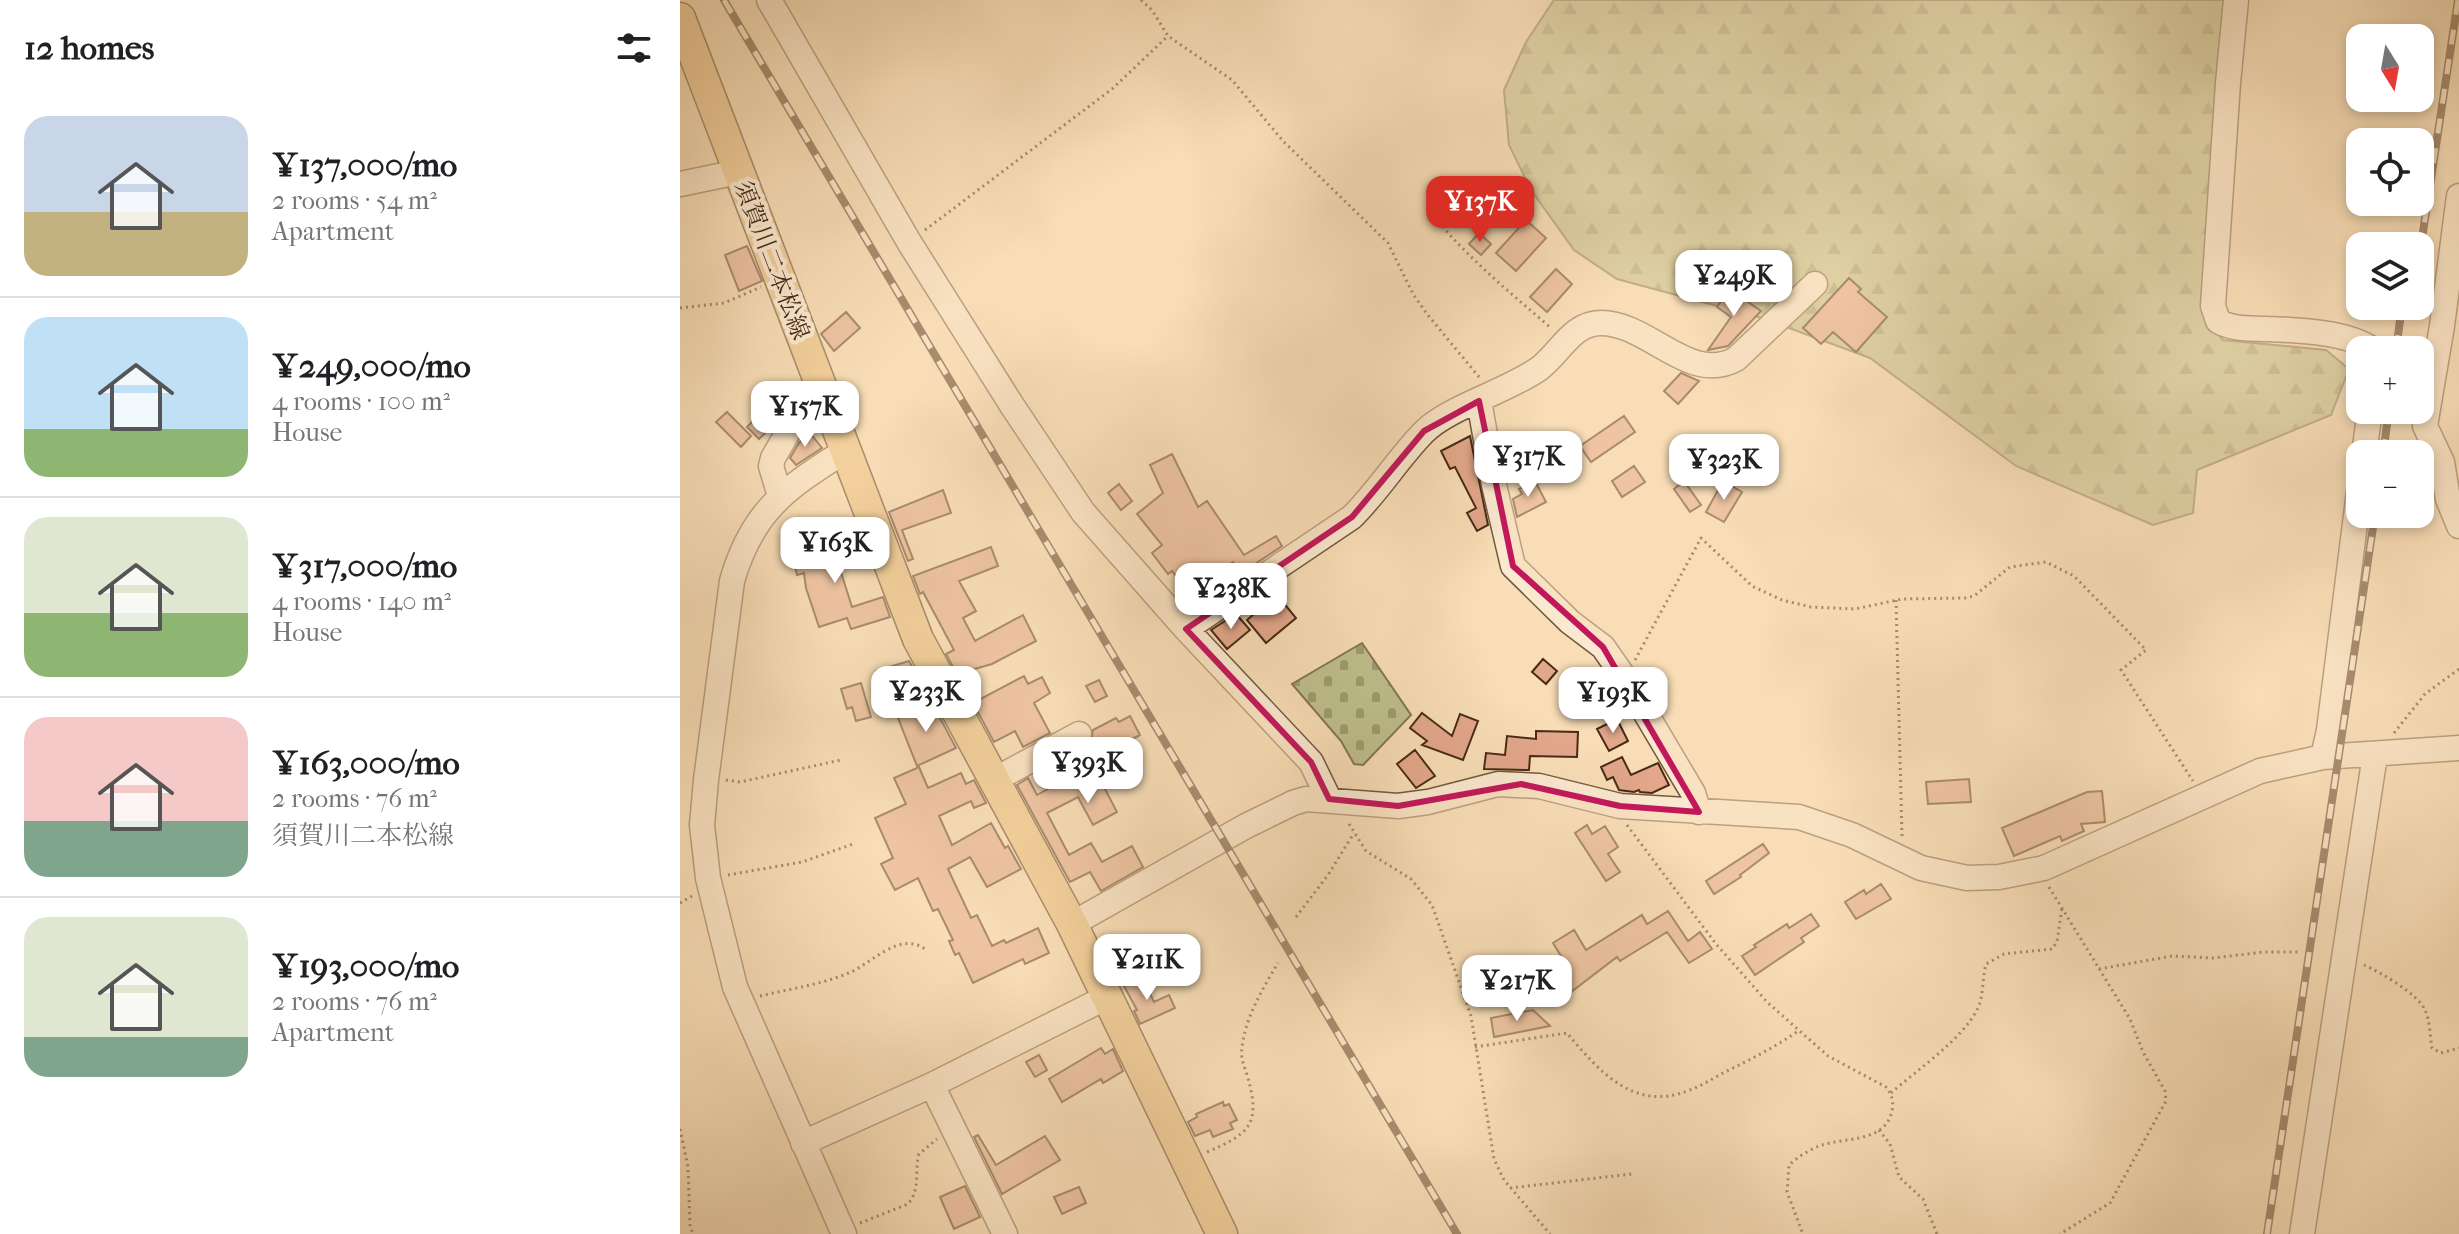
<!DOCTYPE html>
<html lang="en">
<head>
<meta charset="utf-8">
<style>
	:root { --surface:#fff; --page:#f6f6f6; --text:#202124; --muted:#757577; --line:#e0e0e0; --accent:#d93025 }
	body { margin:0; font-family:"IM FELL French Canon","Noto Serif JP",serif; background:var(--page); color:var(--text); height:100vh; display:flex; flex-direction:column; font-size:30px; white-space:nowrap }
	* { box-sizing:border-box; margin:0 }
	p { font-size:26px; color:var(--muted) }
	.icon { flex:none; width:44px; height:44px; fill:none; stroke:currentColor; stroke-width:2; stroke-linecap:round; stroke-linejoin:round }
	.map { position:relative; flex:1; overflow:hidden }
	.details { display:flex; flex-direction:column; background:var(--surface); width:680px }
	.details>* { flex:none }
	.needle { width:52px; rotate:169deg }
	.controls { position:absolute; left:1666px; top:24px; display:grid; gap:16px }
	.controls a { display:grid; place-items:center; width:88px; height:88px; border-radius:16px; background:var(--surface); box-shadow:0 4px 12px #0003; font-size:40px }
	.price { position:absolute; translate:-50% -68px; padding:0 18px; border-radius:16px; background:#fff; color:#222; font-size:26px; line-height:52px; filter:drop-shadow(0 2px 4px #0008) }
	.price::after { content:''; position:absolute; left:50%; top:48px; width:24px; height:18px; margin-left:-12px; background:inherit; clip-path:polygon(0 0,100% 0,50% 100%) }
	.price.active { background:var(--accent); color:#fff }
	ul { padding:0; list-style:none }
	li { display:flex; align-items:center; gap:24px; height:200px; padding:0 24px }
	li+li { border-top:2px solid var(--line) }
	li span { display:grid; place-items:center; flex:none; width:224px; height:160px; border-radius:24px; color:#555 }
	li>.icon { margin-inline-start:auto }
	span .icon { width:96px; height:96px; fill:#fffc; stroke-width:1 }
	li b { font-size:34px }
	h2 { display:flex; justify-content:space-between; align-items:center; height:96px; padding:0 24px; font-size:34px }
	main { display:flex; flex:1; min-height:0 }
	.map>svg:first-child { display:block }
	.forest { fill:url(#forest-firs); stroke:#837651; stroke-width:2 }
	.cemetery { fill:url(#cemetery-stones); stroke:#837651; stroke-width:2 }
	.building { fill:#e3a78b; stroke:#472b15; stroke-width:2 }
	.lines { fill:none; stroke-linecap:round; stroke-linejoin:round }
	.minor-casing { stroke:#73583d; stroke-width:27 }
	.major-casing { stroke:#472b15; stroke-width:33 }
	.path { stroke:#472b15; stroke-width:3; stroke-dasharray:2 4; stroke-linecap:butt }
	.minor { stroke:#fae9d0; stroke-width:24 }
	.major { stroke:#ecbe7b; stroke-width:30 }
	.rail-casing { stroke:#472b15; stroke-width:8 }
	.rail { stroke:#fae9d0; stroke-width:5; stroke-dasharray:15; stroke-linecap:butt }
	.marked { fill:none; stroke:#c2185b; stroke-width:6; stroke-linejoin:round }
	.labels { text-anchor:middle; stroke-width:8; stroke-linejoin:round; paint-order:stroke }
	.street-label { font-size:24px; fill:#472b15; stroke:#fae9d0 }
</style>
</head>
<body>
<main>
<section class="details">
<h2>12 homes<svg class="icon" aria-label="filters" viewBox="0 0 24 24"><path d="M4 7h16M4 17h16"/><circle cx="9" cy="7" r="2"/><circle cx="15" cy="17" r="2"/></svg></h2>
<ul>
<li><span style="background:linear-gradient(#c9d6e8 60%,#c2b280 0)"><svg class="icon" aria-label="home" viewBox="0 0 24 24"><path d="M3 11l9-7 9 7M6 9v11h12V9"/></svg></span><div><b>¥137,000/mo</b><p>2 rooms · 54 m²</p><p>Apartment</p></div></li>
<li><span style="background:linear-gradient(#bfe0f5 70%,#8fb573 0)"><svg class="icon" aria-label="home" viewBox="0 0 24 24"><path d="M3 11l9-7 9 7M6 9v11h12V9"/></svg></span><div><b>¥249,000/mo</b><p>4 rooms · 100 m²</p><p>House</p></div></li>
<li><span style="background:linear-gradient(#dfe7d0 60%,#8fb573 0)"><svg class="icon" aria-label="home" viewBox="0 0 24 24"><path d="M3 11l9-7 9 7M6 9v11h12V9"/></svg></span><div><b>¥317,000/mo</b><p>4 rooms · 140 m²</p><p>House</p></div></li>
<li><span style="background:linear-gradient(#f6c9c9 65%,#7fa58c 0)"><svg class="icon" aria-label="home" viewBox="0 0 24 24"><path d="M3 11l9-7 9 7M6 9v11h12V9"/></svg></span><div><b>¥163,000/mo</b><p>2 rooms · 76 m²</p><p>須賀川二本松線</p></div></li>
<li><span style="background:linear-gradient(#dfe7d0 75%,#7fa58c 0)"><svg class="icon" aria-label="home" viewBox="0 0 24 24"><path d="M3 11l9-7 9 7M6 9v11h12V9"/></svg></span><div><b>¥193,000/mo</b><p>2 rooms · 76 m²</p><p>Apartment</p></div></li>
</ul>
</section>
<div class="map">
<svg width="1779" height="1234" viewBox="0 0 1779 1234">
	<defs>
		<pattern id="forest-firs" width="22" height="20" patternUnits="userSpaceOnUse" patternTransform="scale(2)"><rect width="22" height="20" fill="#bfc08d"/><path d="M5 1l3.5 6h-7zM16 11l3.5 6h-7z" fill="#9d9c72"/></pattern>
		<pattern id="cemetery-stones" width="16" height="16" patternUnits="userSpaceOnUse" patternTransform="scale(2)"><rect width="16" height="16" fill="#bfc08d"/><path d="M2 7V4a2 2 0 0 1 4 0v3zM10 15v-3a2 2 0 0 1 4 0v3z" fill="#9d9c72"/></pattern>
	</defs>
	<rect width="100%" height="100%" fill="#f8ddb6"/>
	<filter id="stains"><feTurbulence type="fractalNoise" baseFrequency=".0025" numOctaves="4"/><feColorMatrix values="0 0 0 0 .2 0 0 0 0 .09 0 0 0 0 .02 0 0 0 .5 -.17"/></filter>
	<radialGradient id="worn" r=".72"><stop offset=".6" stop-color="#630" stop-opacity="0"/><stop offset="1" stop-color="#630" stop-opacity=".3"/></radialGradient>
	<path class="forest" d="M 874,0 L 1548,0 L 1526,320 L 1543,340 L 1646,350 L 1669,369 L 1651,415 L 1517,470 L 1513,513 L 1473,525 L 1336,466 L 1190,358 L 1082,318 L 937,279 L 894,250 L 851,190 L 829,145 L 824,90 L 846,42 Z"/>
	<path class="cemetery" d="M 682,643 L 731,715 L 683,765 L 674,764 L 661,741 L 612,684 Z"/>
	<path class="building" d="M 846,220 L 866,238 L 836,271 L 816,253 Z
		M 799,233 L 811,244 L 801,255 L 789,244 Z
		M 67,246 L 82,281 L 59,291 L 45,255 Z
		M 876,269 L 892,284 L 867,312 L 850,297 Z
		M 1169,278 L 1181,289 L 1178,292 L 1207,317 L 1176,352 L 1153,332 L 1141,344 L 1123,328 Z
		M 1049,289 L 1081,311 L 1048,346 L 1028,350 L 1051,317 L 1037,307 Z
		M 166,312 L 180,328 L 154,351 L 141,334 Z
		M 1001,373 L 1019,381 L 998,404 L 984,391 Z
		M 102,391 L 110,399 L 98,420 L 79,439 L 67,427 Z
		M 47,412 L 71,436 L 61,447 L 36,422 Z
		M 944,416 L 955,432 L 911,462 L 900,446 Z
		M 130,433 L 142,448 L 116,465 L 110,458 L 119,443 Z
		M 790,436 L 808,525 L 797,531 L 787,513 L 796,508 L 775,467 L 770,469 L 761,451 Z
		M 492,454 L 518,507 L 527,501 L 564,555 L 596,536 L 602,546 L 560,574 L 553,562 L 510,595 L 492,571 L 488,574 L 472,553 L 482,545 L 457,514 L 483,493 L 470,465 Z
		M 954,466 L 965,482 L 942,497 L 932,481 Z
		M 855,481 L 866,502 L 837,517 L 833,499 L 842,494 L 839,489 Z
		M 1004,481 L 1021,505 L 1010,512 L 994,489 Z
		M 1043,481 L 1062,492 L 1044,522 L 1026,512 Z
		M 439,484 L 452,501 L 441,510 L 428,493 Z
		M 263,490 L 271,513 L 222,530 L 233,559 L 228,561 L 209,512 Z
		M 177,538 L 182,561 L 159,566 L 172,607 L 203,597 L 210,617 L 171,629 L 167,618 L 139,627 L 126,588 L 124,573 L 117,575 L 112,553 Z
		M 311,547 L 318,566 L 279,581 L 296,611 L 283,618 L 295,641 L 343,615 L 356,641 L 312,664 L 277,674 L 266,654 L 274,650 L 243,592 L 240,594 L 233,576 Z
		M 602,601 L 616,618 L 586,643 L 567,620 L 582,607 L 587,613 Z
		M 556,614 L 570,630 L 547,649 L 531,630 Z
		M 863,659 L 877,671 L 866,684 L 852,672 Z
		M 229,661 L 242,684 L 207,695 L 196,671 Z
		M 344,676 L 348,684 L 362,677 L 370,693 L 354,703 L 370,733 L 343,747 L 335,731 L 314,742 L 293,703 Z
		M 419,680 L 427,696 L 415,702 L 406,686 Z
		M 181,683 L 191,717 L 176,721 L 172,707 L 167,709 L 161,689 Z
		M 252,703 L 276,748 L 237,766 L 218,718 Z
		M 742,713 L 772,736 L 780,714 L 798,721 L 783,760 L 742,745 L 747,741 L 730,728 Z
		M 450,716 L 460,735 L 426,753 L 441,781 L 425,789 L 437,812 L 413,825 L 398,797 L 367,813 L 389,855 L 411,843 L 422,862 L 452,846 L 463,867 L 421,891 L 410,872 L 390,882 L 337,785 L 348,778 L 357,795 L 382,781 L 379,775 L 402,762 L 396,752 L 411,743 L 413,730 L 436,718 L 439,722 Z
		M 937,719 L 948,741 L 929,751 L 917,729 Z
		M 856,731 L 898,732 L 897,757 L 850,756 L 849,770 L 804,769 L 806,753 L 825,755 L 827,736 L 856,739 Z
		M 735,750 L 755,776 L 736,788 L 717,764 Z
		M 942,757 L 951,775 L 978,763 L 989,785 L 972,793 L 960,792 L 959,790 L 954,792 L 939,790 L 933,777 L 927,780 L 921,767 Z
		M 239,767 L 248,788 L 281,773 L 286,784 L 294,780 L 306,803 L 294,808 L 291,801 L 259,816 L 272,845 L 311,823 L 325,848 L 328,846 L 341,869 L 307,887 L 290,857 L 268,869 L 291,918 L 297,915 L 312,946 L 324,940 L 326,943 L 358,928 L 369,953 L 345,964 L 343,959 L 293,983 L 279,953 L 275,955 L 269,941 L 273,940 L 258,909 L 253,911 L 238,878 L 215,890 L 201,864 L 213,858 L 195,818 L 226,804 L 214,778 Z
		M 1289,779 L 1291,802 L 1248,804 L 1246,782 Z
		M 1422,791 L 1425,822 L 1401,824 L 1404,831 L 1382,841 L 1380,836 L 1334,856 L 1322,828 L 1407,792 Z
		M 907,825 L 912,834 L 925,826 L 938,847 L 928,854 L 940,872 L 926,881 L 895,833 Z
		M 1083,844 L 1089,853 L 1060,875 L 1061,877 L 1034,894 L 1026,881 Z
		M 1201,884 L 1211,899 L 1176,919 L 1165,902 L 1184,890 L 1186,894 Z
		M 988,911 L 1008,941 L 1020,932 L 1032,949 L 1009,963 L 987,932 L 940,961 L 937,957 L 891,992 L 880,977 L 889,969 L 873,943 L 894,930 L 906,950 L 962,915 L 967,924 Z
		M 1131,914 L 1139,926 L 1121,938 L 1124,942 L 1075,975 L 1062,956 L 1076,947 L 1074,945 L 1107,924 L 1109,928 Z
		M 461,948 L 471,967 L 449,978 L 440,960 Z
		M 462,977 L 474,1002 L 489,995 L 495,1008 L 460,1024 L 454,1011 L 457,1010 L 444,986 Z
		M 853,1010 L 870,1026 L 814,1037 L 811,1018 Z
		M 421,1048 L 425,1054 L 433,1049 L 443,1071 L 423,1083 L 421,1079 L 382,1102 L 369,1079 Z
		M 359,1055 L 367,1070 L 355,1077 L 346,1062 Z
		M 543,1102 L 544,1106 L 549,1104 L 557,1120 L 550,1123 L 553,1129 L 533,1137 L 530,1130 L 515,1136 L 508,1122 L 517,1117 L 516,1114 Z
		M 298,1135 L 316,1165 L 365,1136 L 380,1160 L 322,1194 L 294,1137 Z
		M 285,1186 L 300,1217 L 274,1229 L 260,1197 Z
		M 399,1187 L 406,1203 L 382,1214 L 374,1197 Z"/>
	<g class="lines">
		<g class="minor-casing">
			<path id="minor" d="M 89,0 L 229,242 L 333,407 L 403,512 L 506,629 L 631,762 L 649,799
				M 1556,0 L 1548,83 L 1533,306 L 1538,321 C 1553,330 1571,328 1588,329 C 1618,330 1669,332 1693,350
				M 0,184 L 58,172
				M 1779,196 L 1762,326 L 1745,426 L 1762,462 L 1768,499 L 1779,526
				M 799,401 L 814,485 L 833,566 L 890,622 L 923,647 L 946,680 L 1013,793 L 1019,812
				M 1684,454 L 1690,410
				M 100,496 L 91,466 L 93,458 L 126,401 L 142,391
				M 506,629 L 672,517 C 699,490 717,460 743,433 C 768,407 827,392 860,368 C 880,353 892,323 921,323 C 969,323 1009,385 1056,359 L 1135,284
				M 1643,757 L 1649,730 L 1680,484
				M 314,780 L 399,734
				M 392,924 L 566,826 L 613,803 L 626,799 L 718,806 L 748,802 L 818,784 L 859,786 L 940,806 L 1119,817 L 1172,835 L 1241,868 L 1287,878 L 1319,877 L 1364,868 L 1580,771 L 1643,757 L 1779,748
				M 252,1085 L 325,1234
				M 123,1143 L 252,1085 L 427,997
				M 164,1234 L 55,987 L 28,878 L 22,825 L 26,780 L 52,581 C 72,511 106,488 165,451
				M 1622,1234 L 1695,755"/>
		</g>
		<g class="major-casing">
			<path id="major" d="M 0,18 L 238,639 L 392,924 L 542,1234"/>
		</g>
		<path class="path" d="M 461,0 L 472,10 L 488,36 L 552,80 L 603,141 L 708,243 L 733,294 L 747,314 L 799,377
			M 747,208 C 783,254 827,290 871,328
			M 245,230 L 432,89 L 488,36
			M 0,308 L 44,303 L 81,287
			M 1216,600 L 1222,836
			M 955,660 L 1021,538 L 1072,586 L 1102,600 L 1131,607 L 1175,609 L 1222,599 L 1285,598 L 1294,596 L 1330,567 L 1366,562 L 1394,576 L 1466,650 L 1441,670 L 1513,781
			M 1714,733 L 1745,694 L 1779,669
			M 46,780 L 60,782 L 161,760
			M 669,824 L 686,851 L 731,879 L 752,905 L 791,1016 L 814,1159 L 824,1180 L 870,1234
			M 947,825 L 1036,944 L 1087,1002 L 1148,1056 L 1206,1087 C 1212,1094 1214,1102 1212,1111 C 1205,1143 1166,1137 1142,1145 C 1130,1149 1118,1157 1109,1165 L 1107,1192 L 1123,1234
			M 48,875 L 122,862 L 173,844
			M 1369,887 L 1450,1019 L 1463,1052 L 1485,1091 L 1486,1101 L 1430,1203 L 1380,1234
			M 0,903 L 12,896
			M 616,917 L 648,875 L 674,833
			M 1684,965 C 1700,972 1738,994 1745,1010 C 1750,1020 1750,1037 1752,1048 L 1761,1053 L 1779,1048
			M 1419,969 L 1492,956 L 1533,958 L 1584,952 L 1621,952
			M 80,996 C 109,989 139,985 166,974 C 190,966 218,930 245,949
			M 795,1047 L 887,1033 C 919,1071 954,1113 1010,1090 C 1021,1086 1032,1079 1043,1073 C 1069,1060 1094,1048 1118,1031
			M 1211,1093 C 1237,1070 1283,1039 1298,1008 C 1304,994 1302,979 1306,964 L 1324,954 L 1372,949 L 1377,942 L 1382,908
			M 0,1129 L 8,1167 L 10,1225 L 13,1234
			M 1199,1130 L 1210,1144 L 1219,1177 L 1243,1199 L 1257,1234
			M 527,1152 C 569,1134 581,1125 568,1078 C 565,1068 560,1058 562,1048 C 565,1018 583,988 598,963
			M 830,1188 L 952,1174
			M 180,1223 L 228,1204 C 241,1189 234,1172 239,1154 L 257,1139"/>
		<use href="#minor" class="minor"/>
		<use href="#major" class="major"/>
		<g class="rail-casing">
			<path id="rail" d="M 44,0 L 777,1234
				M 1740,252 L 1778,0
				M 1716,350 L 1722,306
				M 1703,454 L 1709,410
				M 1587,1234 L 1695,514"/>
		</g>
		<use href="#rail" class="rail"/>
	</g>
	<path d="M0 0H1779V1234H0ZM 799,401 L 833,566 L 923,647 L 1019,812 L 940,806 L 841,784 L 718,806 L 649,799 L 631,762 L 506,629 L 672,517 L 744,431 Z" fill="#f8ddb6" fill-opacity=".55" fill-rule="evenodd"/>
	<path class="marked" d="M 799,401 L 833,566 L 923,647 L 1019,812 L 940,806 L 841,784 L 718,806 L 649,799 L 631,762 L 506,629 L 672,517 L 744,431 Z"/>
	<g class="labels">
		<g class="street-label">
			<text transform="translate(92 260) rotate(69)" y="8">須賀川二本松線</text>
		</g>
	</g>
	<rect width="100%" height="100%" filter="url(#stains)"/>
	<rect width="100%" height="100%" fill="url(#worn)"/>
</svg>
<div class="controls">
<a><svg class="needle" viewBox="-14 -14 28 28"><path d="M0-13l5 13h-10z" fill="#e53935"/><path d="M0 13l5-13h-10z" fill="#757577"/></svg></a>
<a><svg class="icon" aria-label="locate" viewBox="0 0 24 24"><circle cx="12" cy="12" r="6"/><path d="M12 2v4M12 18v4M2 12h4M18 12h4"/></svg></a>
<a><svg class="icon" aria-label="layers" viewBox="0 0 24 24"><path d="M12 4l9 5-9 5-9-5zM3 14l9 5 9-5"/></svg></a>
<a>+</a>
<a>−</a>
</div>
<b class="price active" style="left:800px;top:244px">¥137K</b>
<b class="price" style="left:1054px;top:318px">¥249K</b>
<b class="price" style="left:125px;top:449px">¥157K</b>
<b class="price" style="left:848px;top:499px">¥317K</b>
<b class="price" style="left:1044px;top:502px">¥323K</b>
<b class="price" style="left:155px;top:585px">¥163K</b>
<b class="price" style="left:551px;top:631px">¥238K</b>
<b class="price" style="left:246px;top:734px">¥233K</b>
<b class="price" style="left:933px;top:735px">¥193K</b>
<b class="price" style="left:408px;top:805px">¥393K</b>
<b class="price" style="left:467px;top:1002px">¥211K</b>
<b class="price" style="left:837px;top:1023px">¥217K</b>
</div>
</main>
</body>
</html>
